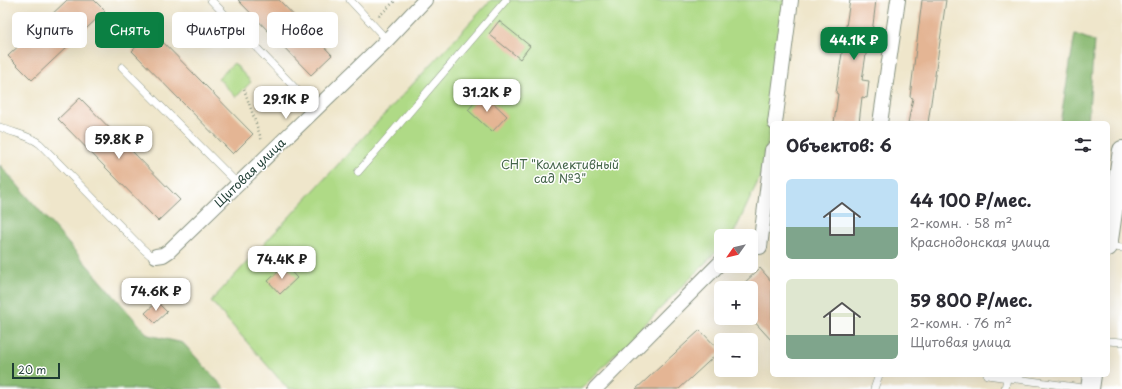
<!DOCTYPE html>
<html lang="ru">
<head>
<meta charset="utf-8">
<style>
	:root { --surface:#fff; --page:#f2f2f3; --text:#2b2b33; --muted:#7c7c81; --accent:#0b8043 }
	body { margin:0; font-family:"Playpen Sans",sans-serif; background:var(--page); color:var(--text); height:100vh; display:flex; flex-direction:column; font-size:15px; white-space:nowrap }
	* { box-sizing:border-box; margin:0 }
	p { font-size:13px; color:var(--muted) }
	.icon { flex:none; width:22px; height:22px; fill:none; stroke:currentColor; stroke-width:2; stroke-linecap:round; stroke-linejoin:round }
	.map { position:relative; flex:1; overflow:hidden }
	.drawer { position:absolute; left:770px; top:121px; width:340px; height:256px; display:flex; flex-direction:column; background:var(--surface); border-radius:6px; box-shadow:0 4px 16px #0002 }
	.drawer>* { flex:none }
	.hud { position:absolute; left:12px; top:12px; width:380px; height:36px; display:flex; gap:8px }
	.needle { width:26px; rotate:236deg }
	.fabs { position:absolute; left:714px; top:229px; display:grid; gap:8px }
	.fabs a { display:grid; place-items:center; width:44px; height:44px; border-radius:6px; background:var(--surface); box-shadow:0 4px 16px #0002; font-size:20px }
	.scale { position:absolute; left:12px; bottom:10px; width:48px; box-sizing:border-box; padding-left:4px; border:2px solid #1f3d34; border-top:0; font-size:11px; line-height:14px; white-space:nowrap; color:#1f3d34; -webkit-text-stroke:3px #fff; paint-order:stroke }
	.price { position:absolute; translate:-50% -34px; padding:0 9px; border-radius:8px; background:#fff; color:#222; font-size:13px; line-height:26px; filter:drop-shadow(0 1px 2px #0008) }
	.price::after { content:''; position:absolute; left:50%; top:24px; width:12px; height:9px; margin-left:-6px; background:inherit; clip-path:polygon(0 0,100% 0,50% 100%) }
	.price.selected { background:var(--accent); color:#fff }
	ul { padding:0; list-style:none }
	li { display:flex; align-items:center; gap:12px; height:100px; padding:0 16px }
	li span { display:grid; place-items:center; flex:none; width:112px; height:80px; border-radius:6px; color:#555 }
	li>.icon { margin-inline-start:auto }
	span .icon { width:48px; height:48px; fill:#fffc; stroke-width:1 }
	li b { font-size:17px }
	h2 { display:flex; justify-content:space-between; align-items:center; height:48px; padding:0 16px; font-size:17px }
	.pill { padding:0 14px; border-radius:6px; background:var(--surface); box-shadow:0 4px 16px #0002; font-size:14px; line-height:36px }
	.pill.selected { background:var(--accent); color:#fff }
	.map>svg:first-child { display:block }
	.green { fill:#afda86; stroke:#678c5d }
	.forest { fill:#8bba73; stroke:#557c54 }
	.building { fill:#e4b594 }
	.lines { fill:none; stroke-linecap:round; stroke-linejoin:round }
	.service-casing { stroke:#879280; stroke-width:8 }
	.minor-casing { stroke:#879280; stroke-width:16 }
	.tertiary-casing { stroke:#879280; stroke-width:20 }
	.path { stroke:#879280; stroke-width:2.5; stroke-dasharray:1 3; stroke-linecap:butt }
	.service { stroke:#fff; stroke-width:7 }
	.minor { stroke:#fff; stroke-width:14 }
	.tertiary { stroke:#fff; stroke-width:18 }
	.labels { text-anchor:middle; stroke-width:3; stroke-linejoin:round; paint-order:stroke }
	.park-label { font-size:12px; fill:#436448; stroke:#fff }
	.street-label { font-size:12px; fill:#1f3d34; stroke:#fff }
</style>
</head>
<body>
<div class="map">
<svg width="1122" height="389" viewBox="0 0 1122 389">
	<rect width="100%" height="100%" fill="#fff"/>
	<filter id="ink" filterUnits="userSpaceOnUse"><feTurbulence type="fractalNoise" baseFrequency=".025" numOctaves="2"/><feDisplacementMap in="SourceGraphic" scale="8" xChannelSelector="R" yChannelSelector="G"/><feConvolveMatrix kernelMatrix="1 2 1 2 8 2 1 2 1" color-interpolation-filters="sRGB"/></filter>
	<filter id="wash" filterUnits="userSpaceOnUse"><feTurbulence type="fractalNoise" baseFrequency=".012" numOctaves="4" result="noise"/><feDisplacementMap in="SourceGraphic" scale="16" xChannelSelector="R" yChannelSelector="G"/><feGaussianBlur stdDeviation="0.9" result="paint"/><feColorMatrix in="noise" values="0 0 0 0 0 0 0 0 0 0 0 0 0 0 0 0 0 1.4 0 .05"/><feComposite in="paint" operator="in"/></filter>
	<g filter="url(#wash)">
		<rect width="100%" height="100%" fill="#efe6cb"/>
		<path class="green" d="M 491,0 L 785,0 L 765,166 L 733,235 L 721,236 L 721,247 L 581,389 L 288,389 L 211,301 Z
			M 234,63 L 251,82 L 236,97 L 218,78 Z"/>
		<path class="forest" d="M 1075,34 L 1094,41 L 1088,123 L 1060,123 Z
			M 0,165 L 148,335 L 183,343 L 225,389 L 0,389 Z"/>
		<g id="blocks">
			<path class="building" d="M 67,0 L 94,0 L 105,11 L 32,80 L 8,56 Z
				M 238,0 L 279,0 L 332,55 L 311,75 Z
				M 850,0 L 876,0 L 873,25 L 869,48 L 867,48 L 862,80 L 869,81 L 867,98 L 862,97 L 859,123 L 834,123 L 838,94 L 836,93 Z
				M 922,0 L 946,0 L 928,123 L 908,123 L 913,98 L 910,97 Z
				M 499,21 L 530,46 L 520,59 L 489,34 Z
				M 152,31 L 253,134 L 233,154 L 132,51 Z
				M 483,93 L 507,116 L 492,132 L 468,110 Z
				M 80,98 L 180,200 L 158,221 L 58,119 Z
				M 285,265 L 297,278 L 280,294 L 268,281 Z
				M 760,268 L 772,282 L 772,341 L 751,318 L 751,288 L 739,288 Z
				M 157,302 L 167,312 L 155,323 L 145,313 Z
				M 700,330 L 720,351 L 679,389 L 636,389 Z"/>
		</g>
	</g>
	<g filter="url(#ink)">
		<use href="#blocks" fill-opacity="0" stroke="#879280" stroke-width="1"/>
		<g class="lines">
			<g class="service-casing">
				<path id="service" d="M 211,0 L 315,109
					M 350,0 L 387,40
					M 122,67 L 238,184
					M 0,127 C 14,134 28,134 40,144 L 142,248 L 150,255 L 156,256
					M 358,172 L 506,0
					M 1108,246 L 1122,248
					M 1108,341 L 1122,342
					M 987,375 L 1090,389
					M 874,389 L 879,375
					M 1005,389 L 1007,378"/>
			</g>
			<g class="minor-casing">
				<path id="minor" d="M 775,123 L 791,0
					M 880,123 L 898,0
					M 760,247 L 772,150
					M 156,256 L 163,255 L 169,251 L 387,40 L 425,0
					M 595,389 L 721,262"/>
			</g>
			<g class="tertiary-casing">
				<path id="tertiary" d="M 1108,247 L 1122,150
					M 1090,389 L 1092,375"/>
			</g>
			<path class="path" d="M 379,16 L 396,0
				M 244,89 L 262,141"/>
			<use href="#service" class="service"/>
			<use href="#minor" class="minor"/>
			<use href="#tertiary" class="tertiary"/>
		</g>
	</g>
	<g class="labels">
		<g class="park-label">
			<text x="560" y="169">СНТ "Коллективный<tspan x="560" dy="14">сад №3"</tspan></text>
		</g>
		<g class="street-label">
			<text transform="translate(250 173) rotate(-44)" y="4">Щитовая улица</text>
		</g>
	</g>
</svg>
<div class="fabs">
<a><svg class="needle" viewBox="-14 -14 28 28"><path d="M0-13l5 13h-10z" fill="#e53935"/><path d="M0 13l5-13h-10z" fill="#7c7c81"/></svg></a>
<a>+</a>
<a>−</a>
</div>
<div class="scale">20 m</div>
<b class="price selected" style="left:854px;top:61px">44.1K ₽</b>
<b class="price" style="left:487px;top:113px">31.2K ₽</b>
<b class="price" style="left:286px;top:120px">29.1K ₽</b>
<b class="price" style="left:119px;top:160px">59.8K ₽</b>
<b class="price" style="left:282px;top:280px">74.4K ₽</b>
<b class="price" style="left:156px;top:312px">74.6K ₽</b>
<div class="hud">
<a class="pill">Купить</a>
<a class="pill selected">Снять</a>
<a class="pill">Фильтры</a>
<a class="pill">Новое</a>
</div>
<section class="drawer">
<h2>Объектов: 6<svg class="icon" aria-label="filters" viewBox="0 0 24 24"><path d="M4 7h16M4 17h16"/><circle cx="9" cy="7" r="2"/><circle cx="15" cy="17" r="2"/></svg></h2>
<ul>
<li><span style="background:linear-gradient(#bfe0f5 60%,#7fa58c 0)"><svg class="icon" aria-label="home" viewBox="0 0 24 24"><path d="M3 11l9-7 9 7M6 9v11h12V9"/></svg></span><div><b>44 100 ₽/мес.</b><p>2-комн. · 58 m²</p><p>Краснодонская улица</p></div></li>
<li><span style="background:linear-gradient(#dfe7d0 70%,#7fa58c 0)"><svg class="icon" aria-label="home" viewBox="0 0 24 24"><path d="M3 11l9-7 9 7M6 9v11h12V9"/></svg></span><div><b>59 800 ₽/мес.</b><p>2-комн. · 76 m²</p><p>Щитовая улица</p></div></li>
</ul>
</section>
</div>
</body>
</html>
